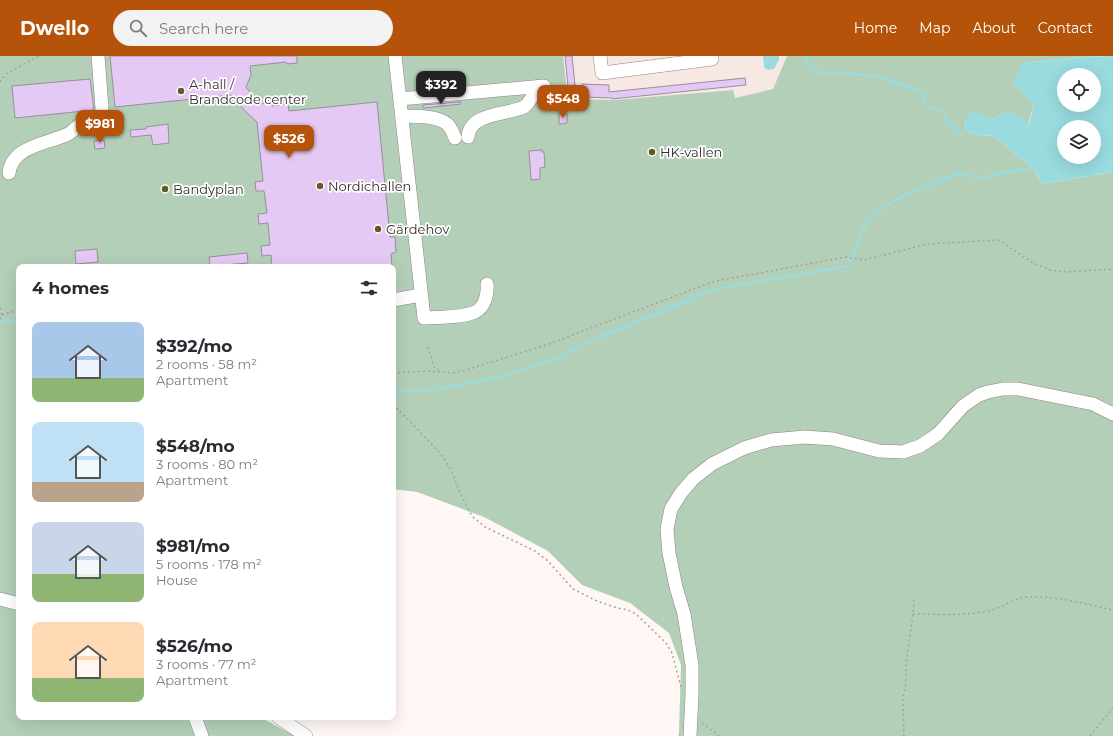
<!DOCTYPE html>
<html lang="en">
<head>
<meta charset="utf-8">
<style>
	:root { --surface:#fff; --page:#f2f2f3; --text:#2b2b33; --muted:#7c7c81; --accent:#b45309 }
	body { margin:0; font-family:Montserrat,sans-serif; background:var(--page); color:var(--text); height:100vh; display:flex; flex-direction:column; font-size:15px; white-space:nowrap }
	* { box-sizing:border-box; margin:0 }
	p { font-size:13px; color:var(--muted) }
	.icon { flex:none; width:22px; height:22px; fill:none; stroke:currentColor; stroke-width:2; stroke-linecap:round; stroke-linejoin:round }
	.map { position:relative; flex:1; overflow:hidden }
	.panel { position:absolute; left:16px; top:208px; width:380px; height:456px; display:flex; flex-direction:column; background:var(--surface); border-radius:8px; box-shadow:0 4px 16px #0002 }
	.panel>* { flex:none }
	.controls { position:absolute; left:1057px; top:12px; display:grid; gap:8px }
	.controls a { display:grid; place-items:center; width:44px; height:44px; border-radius:50%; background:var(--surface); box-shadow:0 4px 16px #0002; font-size:20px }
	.price { position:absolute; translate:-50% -34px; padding:0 9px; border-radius:8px; background:var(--accent); color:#fff; font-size:13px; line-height:26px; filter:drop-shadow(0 1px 2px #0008) }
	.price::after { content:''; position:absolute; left:50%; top:24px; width:12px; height:9px; margin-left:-6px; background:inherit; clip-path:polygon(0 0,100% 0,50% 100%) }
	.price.current { background:#222; color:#fff }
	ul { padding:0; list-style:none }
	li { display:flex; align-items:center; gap:12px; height:100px; padding:0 16px }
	li span { display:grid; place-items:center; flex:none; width:112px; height:80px; border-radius:8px; color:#555 }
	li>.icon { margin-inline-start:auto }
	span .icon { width:48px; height:48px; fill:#fffc; stroke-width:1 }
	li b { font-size:17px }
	h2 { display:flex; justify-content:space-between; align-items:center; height:48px; padding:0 16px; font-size:17px }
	header { display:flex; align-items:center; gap:24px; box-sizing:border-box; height:56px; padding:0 20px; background:var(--accent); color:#fff }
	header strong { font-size:19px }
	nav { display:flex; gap:22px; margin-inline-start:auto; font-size:14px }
	.search { width:280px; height:36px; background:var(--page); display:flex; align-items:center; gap:10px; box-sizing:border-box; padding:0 14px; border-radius:22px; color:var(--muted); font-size:15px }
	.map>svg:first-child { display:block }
	.built { fill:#f8e8e3 }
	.green { fill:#b3cfb8 }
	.water { fill:#99dbdf; fill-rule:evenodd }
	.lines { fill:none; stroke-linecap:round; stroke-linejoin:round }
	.stream { stroke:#99dbdf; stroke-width:2.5 }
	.building { fill:#e5c9f5; stroke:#978f9c }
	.minor-casing { stroke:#92837d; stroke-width:14 }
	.path { stroke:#a7a09d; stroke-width:1.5; stroke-dasharray:2 3; stroke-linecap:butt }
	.minor { stroke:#fff; stroke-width:13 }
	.poi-dot { fill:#625b27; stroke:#fff; stroke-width:1.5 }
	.labels { text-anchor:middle; stroke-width:3.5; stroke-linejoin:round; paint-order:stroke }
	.poi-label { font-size:13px; fill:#332c2a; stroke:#fff; text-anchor:start }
</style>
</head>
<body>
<header>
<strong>Dwello</strong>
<div class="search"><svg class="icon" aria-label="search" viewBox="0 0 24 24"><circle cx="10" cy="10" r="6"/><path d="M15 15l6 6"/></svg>Search here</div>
<nav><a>Home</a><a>Map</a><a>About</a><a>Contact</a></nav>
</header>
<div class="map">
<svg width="1113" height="680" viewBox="0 0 1113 680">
	<rect width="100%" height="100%" fill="#fef7f4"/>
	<path class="built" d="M 563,0 L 787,0 L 773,33 L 735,42 L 733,34 L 614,44 L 568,43 Z"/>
	<path class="green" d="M 0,0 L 563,0 L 568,43 L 614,44 L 733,34 L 735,42 L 773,33 L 787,0 L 1113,0 L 1079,1 L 1022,7 L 1034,48 L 1028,69 L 1009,55 L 991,63 L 965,66 L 966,75 L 976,79 L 993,80 L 1033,112 L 1042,128 L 1113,116 L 1113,680 L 678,680 L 679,677 L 681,609 L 669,577 L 630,547 L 582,529 L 548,495 L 484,461 L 417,436 L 393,433 L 393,211 L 19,211 L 19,661 L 260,661 L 295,680 L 0,680 Z"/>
	<path class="water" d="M 763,0 L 779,0 L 779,4 L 774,13 L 768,14 L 764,11 Z
		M 1113,0 L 1113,116 L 1042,128 L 1033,112 L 993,80 L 976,79 L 966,75 L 965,66 L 969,58 L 975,56 L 991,63 L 1009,55 L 1029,68 L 1034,48 L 1013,28 L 1022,7 L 1079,1 ZM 1064,19 L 1094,19 L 1094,49 L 1064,49 ZM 1064,71 L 1094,71 L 1094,101 L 1064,101 Z"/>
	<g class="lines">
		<path class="stream" d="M 805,0 L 809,12 L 816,16 L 845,17 L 885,22 L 924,37 L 924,45 L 929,51 C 939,54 943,53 946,64 C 953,67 954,74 963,77 L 966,75
			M 0,264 L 19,265
			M 393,336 L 433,334 L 499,321 L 559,301 L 596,283 L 715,233 L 848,210 C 853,199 860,178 866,168 C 885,142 934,128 963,116 L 966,119 L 982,122 L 995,118 L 1033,112"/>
	</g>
	<path class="building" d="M 110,0 L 297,0 L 297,7 L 287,8 L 286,6 L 250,10 L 251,19 L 246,31 L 259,48 L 272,47 L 272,50 L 288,48 L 289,55 L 377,46 L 390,181 L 395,181 L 396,196 L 391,198 L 392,211 L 272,211 L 271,199 L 262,200 L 261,190 L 270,189 L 268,167 L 259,168 L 258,158 L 267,157 L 264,135 L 256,135 L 255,126 L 263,125 L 257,66 L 245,55 L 232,39 L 115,51 Z
		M 565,0 L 572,0 L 575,29 L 568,30 Z
		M 745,22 L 746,29 L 612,43 L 612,42 L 582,41 L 582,28 L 609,29 L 609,36 Z
		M 90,23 L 94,54 L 15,62 L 12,30 Z
		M 460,46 L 461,48 L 423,52 L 423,49 Z
		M 559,58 L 567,58 L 567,67 L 559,68 Z
		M 168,68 L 169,87 L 153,89 L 151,79 L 131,81 L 130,74 L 146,73 L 146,71 Z
		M 104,84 L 105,92 L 95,93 L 94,85 Z
		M 542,94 L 542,96 L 544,96 L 545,111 L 540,112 L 540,123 L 531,124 L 529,95 Z
		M 97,193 L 98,206 L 76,208 L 75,195 Z
		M 247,197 L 248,207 L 210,210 L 209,201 Z"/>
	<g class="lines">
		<g class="minor-casing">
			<path id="minor" d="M 395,0 L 424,262 C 438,261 462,262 475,256 C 485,251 488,238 487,228
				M 600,0 L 602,17 L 712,3 L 712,0
				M 400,43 L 544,30
				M 402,60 C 413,60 439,60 447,68 C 451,71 453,77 455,82
				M 468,81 C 470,56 507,59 524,51 C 531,45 533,40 535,31
				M 9,117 C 12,91 45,88 66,79 C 72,77 75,71 81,69 C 88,65 95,65 101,60 L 102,52 L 98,0
				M 393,244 L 421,239
				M 0,543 L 19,548
				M 195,661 L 202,680
				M 278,661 L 306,680
				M 690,680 L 692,639 L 692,609 L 684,558 L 676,531 L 669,497 L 667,473 L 671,453 L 681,437 L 693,423 L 712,408 L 744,392 L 771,384 L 805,381 L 833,383 L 879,395 L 903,396 L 920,390 L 938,378 L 963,350 L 979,339 L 988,336 L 1003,333 L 1018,333 L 1093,348 L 1113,358"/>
		</g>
		<path class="path" d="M 0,26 L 6,18 L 39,0
			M 0,252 L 2,259 L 0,265
			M 2,259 L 19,254
			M 428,291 L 434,311 L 440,315
			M 393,317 L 427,315 L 451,317 L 463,315 L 549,288 L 704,229 L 716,225 L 846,201 L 864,204 L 927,188 L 998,184 L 1002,186 L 1031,206 L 1050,214 L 1064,216 L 1113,213
			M 393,348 L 441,398 L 451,414 L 460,437 L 472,460 L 485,471 L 535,495 L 548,505 L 573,533 L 597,545 L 617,552 L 628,554 L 636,558 L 666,587 L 672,597 L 681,631
			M 913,558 C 939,558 969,561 995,553 C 1007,549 1015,541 1029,541 C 1057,540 1086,548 1113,554
			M 702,667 L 719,680
			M 904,680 L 903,642 L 906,626 L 906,607 L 913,558 L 914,542
			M 1090,680 L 1113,652"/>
		<use href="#minor" class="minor"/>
	</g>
	<g class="poi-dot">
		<circle cx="181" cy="35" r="4"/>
		<circle cx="652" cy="96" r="4"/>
		<circle cx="320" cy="130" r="4"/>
		<circle cx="165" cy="133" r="4"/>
		<circle cx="378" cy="173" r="4"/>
	</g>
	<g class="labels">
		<g class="poi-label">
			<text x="189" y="33">A-hall /<tspan x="189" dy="15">Brandcode center</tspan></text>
			<text x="660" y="101">HK-vallen</text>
			<text x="328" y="135">Nordichallen</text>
			<text x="173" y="138">Bandyplan</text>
			<text x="386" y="178">Gärdehov</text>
		</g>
	</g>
</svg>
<div class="controls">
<a><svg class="icon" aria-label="locate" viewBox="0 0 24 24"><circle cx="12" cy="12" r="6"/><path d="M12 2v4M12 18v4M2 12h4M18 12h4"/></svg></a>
<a><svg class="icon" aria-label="layers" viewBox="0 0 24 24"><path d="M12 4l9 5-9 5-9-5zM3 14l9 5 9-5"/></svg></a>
</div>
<b class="price current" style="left:441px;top:49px">$392</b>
<b class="price" style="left:563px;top:63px">$548</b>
<b class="price" style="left:100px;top:88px">$981</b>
<b class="price" style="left:289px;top:103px">$526</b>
<section class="panel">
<h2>4 homes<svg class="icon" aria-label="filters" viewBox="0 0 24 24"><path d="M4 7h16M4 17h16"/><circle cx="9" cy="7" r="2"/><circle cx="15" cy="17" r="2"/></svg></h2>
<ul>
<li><span style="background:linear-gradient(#a9c7e8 70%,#8fb573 0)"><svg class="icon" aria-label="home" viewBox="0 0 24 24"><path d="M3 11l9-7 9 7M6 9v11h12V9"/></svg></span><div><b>$392/mo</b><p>2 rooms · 58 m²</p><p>Apartment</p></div></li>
<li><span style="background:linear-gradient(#bfe0f5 75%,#b9a48a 0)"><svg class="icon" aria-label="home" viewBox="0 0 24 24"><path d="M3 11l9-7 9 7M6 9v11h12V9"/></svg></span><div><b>$548/mo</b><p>3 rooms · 80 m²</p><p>Apartment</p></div></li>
<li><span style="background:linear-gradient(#c9d6e8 65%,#8fb573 0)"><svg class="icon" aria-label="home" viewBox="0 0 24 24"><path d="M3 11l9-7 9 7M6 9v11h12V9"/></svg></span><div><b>$981/mo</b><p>5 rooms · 178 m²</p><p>House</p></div></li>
<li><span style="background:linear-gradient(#ffd9b3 70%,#8fb573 0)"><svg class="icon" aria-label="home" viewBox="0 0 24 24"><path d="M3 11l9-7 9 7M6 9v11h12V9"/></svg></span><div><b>$526/mo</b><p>3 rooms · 77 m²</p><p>Apartment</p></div></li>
</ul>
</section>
</div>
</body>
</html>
